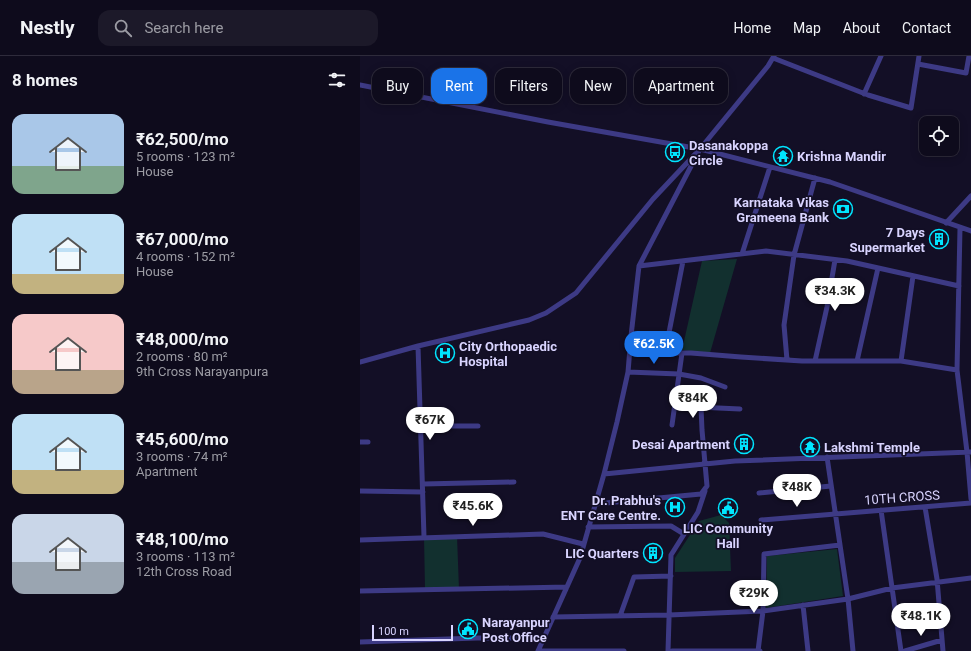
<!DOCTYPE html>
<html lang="en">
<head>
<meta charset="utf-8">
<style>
	:root { --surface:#0e0b1c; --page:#1c1929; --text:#f1f3f6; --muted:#9b9ba3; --line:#2e2b3b; --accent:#1a73e8 }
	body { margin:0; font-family:Roboto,sans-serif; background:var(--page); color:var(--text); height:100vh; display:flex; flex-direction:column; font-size:15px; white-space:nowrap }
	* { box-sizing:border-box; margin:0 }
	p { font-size:13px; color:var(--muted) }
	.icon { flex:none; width:22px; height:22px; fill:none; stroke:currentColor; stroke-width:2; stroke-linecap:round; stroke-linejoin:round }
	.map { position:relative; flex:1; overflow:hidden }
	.drawer { display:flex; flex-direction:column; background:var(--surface); width:360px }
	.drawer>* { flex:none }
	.guide { position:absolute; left:12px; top:12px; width:380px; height:36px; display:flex; gap:8px }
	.buttons { position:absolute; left:559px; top:60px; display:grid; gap:8px }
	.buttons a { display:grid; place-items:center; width:40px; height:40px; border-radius:8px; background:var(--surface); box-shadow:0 2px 10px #0003,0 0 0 1px var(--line); font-size:20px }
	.scale { position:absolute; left:12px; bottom:10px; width:81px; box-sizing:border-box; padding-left:4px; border:2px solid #d9d4ff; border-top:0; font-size:11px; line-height:14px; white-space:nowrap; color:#d9d4ff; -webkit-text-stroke:3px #130f26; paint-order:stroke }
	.price { position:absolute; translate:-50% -34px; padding:0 9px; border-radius:14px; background:#fff; color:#222; font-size:13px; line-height:26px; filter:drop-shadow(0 1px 2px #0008) }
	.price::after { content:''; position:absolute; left:50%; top:24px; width:12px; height:9px; margin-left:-6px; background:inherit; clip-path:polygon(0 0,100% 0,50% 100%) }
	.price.current { background:var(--accent); color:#fff }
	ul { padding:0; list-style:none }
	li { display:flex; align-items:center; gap:12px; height:100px; padding:0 12px }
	li span { display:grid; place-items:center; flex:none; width:112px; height:80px; border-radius:12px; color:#555 }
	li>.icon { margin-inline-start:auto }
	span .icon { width:48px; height:48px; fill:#fffc; stroke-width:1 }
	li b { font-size:17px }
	h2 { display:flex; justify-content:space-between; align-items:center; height:48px; padding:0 12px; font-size:17px }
	.tag { padding:0 14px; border-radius:12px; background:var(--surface); box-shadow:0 2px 10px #0003,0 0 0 1px var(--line); font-size:14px; line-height:36px }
	.tag.current { background:var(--accent); color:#fff }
	header { display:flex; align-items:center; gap:24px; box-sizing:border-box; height:56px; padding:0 20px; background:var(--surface); border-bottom:1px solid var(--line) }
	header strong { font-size:19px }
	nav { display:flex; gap:22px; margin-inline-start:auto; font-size:14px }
	.search { width:280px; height:36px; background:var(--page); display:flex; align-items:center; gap:10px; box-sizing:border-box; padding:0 14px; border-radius:12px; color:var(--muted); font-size:15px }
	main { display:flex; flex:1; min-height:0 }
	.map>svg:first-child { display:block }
	.green { fill:#12302f }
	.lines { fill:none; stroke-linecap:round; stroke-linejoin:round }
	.minor { stroke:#3d3a85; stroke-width:5 }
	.labels { text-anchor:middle; stroke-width:3.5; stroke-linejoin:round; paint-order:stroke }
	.poi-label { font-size:13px; font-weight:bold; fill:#d9d4ff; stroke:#130f26; text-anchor:start }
	.street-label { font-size:13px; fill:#d9d4ff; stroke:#130f26 }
</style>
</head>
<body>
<header>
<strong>Nestly</strong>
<div class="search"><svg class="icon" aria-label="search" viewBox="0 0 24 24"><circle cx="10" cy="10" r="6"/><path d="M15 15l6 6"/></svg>Search here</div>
<nav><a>Home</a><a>Map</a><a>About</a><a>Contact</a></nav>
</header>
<main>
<section class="drawer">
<h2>8 homes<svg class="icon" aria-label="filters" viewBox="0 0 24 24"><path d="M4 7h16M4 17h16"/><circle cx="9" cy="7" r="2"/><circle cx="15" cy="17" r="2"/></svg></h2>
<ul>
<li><span style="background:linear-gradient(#a9c7e8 65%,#7fa58c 0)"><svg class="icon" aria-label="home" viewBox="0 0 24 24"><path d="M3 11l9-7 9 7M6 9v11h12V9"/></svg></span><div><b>₹62,500/mo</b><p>5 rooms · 123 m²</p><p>House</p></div></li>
<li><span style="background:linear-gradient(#bfe0f5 75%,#c2b280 0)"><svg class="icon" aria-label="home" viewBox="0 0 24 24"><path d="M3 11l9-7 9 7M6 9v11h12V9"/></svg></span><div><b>₹67,000/mo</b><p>4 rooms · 152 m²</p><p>House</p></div></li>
<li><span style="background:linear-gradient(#f6c9c9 70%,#b9a48a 0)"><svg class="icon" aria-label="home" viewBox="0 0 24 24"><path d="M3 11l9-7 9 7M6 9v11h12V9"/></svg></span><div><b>₹48,000/mo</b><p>2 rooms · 80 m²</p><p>9th Cross Narayanpura</p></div></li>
<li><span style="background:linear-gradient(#bfe0f5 70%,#c2b280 0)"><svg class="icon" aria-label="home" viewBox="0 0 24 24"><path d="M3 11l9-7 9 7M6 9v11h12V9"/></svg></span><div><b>₹45,600/mo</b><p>3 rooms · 74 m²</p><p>Apartment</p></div></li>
<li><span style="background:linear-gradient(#c9d6e8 60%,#9aa5b1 0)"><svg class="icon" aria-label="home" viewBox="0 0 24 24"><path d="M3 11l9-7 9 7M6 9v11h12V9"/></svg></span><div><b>₹48,100/mo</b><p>3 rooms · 113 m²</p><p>12th Cross Road</p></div></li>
</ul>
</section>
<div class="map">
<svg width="611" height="595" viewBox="0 0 611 595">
	<rect width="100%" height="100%" fill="#130f26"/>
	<path class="green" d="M 377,203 L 350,297 L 322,294 L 342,205 Z
		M 361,459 L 369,467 L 371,515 L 315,516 L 315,502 L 339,465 Z
		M 97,480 L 99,533 L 65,533 L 64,481 Z
		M 477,493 L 483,540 L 406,552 L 407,500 Z"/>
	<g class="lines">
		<path class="minor" d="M 413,2 L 508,39 L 551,52 L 559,0
			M 558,8 L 606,17 L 609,0
			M 0,29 L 188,66 L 340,93 L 470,126 L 611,175
			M 504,38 L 521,0
			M 340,93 L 279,210 L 271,280 L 268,316 L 257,366 L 244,418 L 375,405 L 611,396
			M 586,167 L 611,140
			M 600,172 L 597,314 L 607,396 L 611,443
			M 382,198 L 410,111
			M 279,210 L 406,195 L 487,205 L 599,230
			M 58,290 L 64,481
			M 270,297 L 331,297 L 381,301 L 442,305 L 541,305 L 597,314
			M 305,297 L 323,205
			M 427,304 L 424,269 L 434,199 L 455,122
			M 455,305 L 467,251 L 475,204
			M 497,305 L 518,212
			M 541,305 L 553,220
			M 0,306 L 58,290 L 169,264 L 186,257 L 216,237 L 293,143 L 340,93 L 408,10 L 414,0
			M 268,316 L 319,318 L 341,322 L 365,331
			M 315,350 L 380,353
			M 312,369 L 322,297
			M 61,370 L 118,370
			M 0,386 L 8,386
			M 467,401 L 488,543 L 532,532 L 611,522
			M 63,428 L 154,426
			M 0,435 L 63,436
			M 399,437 L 471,430
			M 235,448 L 341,438 L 347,430 L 342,374 L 341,351
			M 565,451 L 577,523 L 583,595
			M 521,454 L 541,595
			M 401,464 L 611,447
			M 228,471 L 311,470 L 324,478
			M 0,484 L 183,478 L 223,488
			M 0,535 L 207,531
			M 443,549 L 448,595
			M 260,560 L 274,521 L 311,520
			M 193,561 L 309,559 L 403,555 L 488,543 L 493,595
			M 0,586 L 117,582 L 183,582
			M 178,595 L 220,502 L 244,418
			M 178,595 L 264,595
			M 308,595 L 311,499 L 338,456 L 345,435
			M 312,595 L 400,595
			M 398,595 L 403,555 L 404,498 L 480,489
			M 545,595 L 582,584"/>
	</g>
	<defs>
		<g id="bus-ring" transform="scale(1)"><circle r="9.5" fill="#130f26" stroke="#00e5ff" stroke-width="1.5"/><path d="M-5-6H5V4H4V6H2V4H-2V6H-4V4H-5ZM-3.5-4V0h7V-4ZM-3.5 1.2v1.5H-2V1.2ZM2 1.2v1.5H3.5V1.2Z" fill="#00e5ff"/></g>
		<g id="temple-ring" transform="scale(1)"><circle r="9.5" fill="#130f26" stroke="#00e5ff" stroke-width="1.5"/><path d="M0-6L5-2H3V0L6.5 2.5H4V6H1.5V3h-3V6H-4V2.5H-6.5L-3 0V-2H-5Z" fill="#00e5ff"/></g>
		<g id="bank-ring" transform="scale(1)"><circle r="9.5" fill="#130f26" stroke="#00e5ff" stroke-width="1.5"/><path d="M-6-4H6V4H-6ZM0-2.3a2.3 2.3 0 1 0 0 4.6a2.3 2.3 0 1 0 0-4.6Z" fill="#00e5ff"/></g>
		<g id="building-ring" transform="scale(1)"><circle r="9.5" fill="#130f26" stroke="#00e5ff" stroke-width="1.5"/><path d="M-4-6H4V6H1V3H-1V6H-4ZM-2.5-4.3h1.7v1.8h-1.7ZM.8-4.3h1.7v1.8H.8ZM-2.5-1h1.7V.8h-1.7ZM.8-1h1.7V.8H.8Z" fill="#00e5ff"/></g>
		<g id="hospital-ring" transform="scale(1)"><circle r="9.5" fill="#130f26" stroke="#00e5ff" stroke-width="1.5"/><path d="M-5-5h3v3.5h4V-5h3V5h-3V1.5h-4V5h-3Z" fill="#00e5ff"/></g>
		<g id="civic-ring" transform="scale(1)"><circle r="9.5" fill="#130f26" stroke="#00e5ff" stroke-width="1.5"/><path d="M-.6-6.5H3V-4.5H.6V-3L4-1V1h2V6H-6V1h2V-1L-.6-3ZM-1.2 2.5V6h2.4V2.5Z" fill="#00e5ff"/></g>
	</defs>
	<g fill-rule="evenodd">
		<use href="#bus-ring" x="315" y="96"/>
		<use href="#temple-ring" x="423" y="100"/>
		<use href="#bank-ring" x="483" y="153"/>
		<use href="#building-ring" x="579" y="183"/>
		<use href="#hospital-ring" x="85" y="297"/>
		<use href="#building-ring" x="384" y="388"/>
		<use href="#temple-ring" x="450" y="391"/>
		<use href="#hospital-ring" x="315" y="451"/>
		<use href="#civic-ring" x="368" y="452"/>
		<use href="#building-ring" x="293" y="497"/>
		<use href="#civic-ring" x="108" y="573"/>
	</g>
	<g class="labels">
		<g class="poi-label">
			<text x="329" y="94">Dasanakoppa<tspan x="329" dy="15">Circle</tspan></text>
			<text x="437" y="105">Krishna Mandir</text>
			<text x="469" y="151" text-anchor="end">Karnataka Vikas<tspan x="469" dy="15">Grameena Bank</tspan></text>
			<text x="565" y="181" text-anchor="end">7 Days<tspan x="565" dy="15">Supermarket</tspan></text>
			<text x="99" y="295">City Orthopaedic<tspan x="99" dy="15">Hospital</tspan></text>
			<text x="370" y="393" text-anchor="end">Desai Apartment</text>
			<text x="464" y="396">Lakshmi Temple</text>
			<text x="301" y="449" text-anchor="end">Dr. Prabhu's<tspan x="301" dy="15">ENT Care Centre.</tspan></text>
			<text x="368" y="477" text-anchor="middle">LIC Community<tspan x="368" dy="15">Hall</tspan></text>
			<text x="279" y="502" text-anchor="end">LIC Quarters</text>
			<text x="122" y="571">Narayanpur<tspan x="122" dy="15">Post Office</tspan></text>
		</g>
		<g class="street-label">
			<text transform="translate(542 441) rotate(-4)" y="5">10TH CROSS</text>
		</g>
	</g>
</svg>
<div class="buttons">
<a><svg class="icon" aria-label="locate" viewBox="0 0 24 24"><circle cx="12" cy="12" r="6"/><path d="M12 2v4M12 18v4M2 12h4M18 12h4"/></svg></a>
</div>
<div class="scale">100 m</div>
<b class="price" style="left:475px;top:256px">₹34.3K</b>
<b class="price current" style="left:294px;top:309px">₹62.5K</b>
<b class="price" style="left:333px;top:363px">₹84K</b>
<b class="price" style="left:70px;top:385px">₹67K</b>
<b class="price" style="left:437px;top:452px">₹48K</b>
<b class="price" style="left:113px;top:471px">₹45.6K</b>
<b class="price" style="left:394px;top:558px">₹29K</b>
<b class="price" style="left:561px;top:581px">₹48.1K</b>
<div class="guide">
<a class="tag">Buy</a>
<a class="tag current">Rent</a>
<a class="tag">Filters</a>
<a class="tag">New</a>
<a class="tag">Apartment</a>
</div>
</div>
</main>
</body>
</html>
